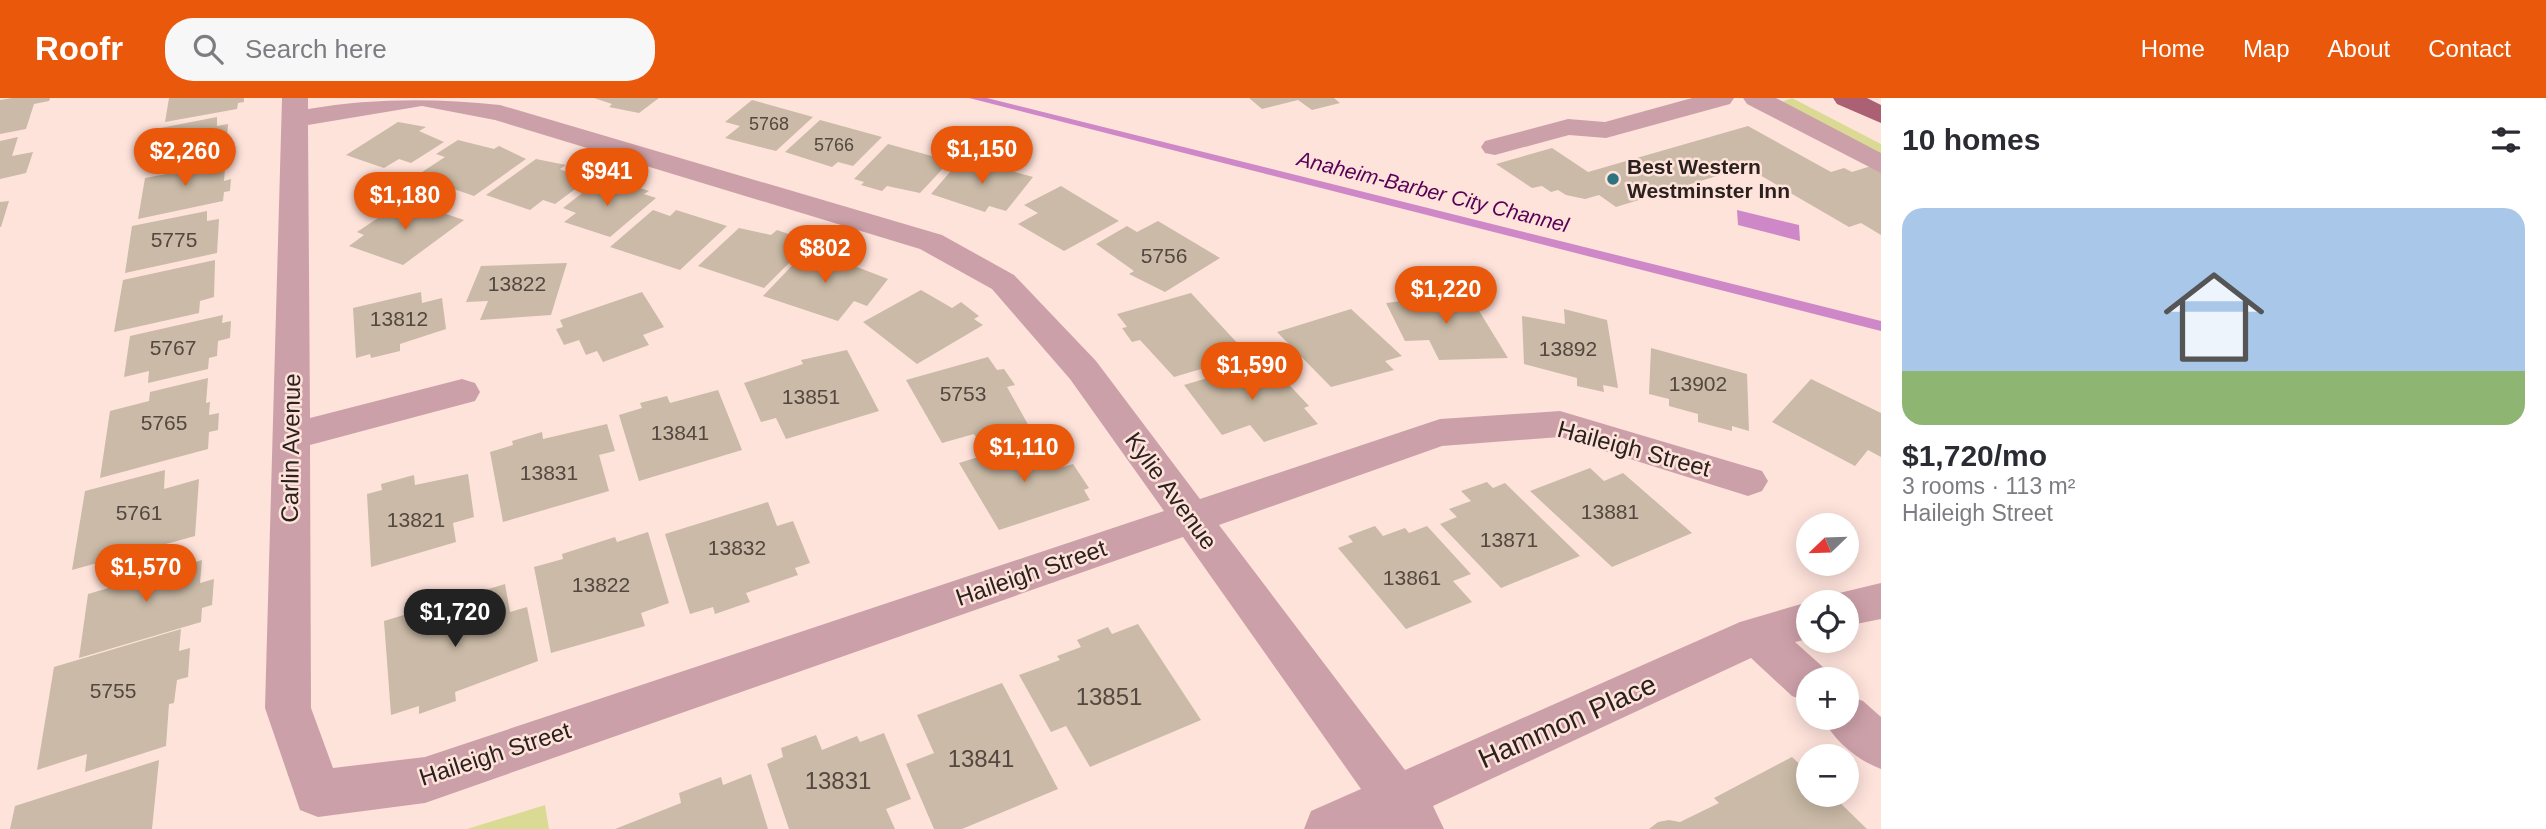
<!DOCTYPE html>
<html lang="en">
<head>
<meta charset="utf-8">
<style>
	:root { --surface:#fff; --page:#f7f7f7; --text:#2b2b33; --muted:#7c7c81; --accent:#ea580c }
	body { margin:0; font-family:Arial,sans-serif; background:var(--page); color:var(--text); height:100vh; display:flex; flex-direction:column; font-size:26px; white-space:nowrap }
	* { box-sizing:border-box; margin:0 }
	p { font-size:23px; color:var(--muted) }
	.icon { flex:none; width:38px; height:38px; fill:none; stroke:currentColor; stroke-width:2; stroke-linecap:round; stroke-linejoin:round }
	.map { position:relative; flex:1; overflow:hidden }
	.sheet { display:flex; flex-direction:column; background:var(--surface); width:665px }
	.sheet>* { flex:none }
	.needle { width:46px; rotate:247deg }
	.fabs { position:absolute; left:1796px; top:415px; display:grid; gap:14px }
	.fabs a { display:grid; place-items:center; width:63px; height:63px; border-radius:50%; background:var(--surface); box-shadow:0 4px 18px #0003; font-size:35px }
	.price { position:absolute; translate:-50% -60px; padding:0 16px; border-radius:24px; background:var(--accent); color:#fff; font-size:23px; line-height:46px; filter:drop-shadow(0 2px 4px #0008) }
	.price::after { content:''; position:absolute; left:50%; top:42px; width:21px; height:16px; margin-left:-10px; background:inherit; clip-path:polygon(0 0,100% 0,50% 100%) }
	.price.active { background:#222; color:#fff }
	ul { padding:0; list-style:none }
	li { display:grid; align-content:center; gap:14px; height:371px; padding:0 21px }
	li span { display:grid; place-items:center; height:217px; border-radius:21px; color:#555 }
	li>.icon { margin-inline-start:auto }
	span .icon { width:126px; height:126px; fill:#fffc; stroke-width:1 }
	li b { font-size:30px }
	h2 { display:flex; justify-content:space-between; align-items:center; height:84px; padding:0 21px; font-size:30px }
	header { display:flex; align-items:center; gap:42px; box-sizing:border-box; height:98px; padding:0 35px; background:var(--accent); color:#fff }
	header strong { font-size:33px }
	nav { display:flex; gap:38px; margin-inline-start:auto; font-size:24px }
	.search { width:490px; height:63px; background:var(--page); display:flex; align-items:center; gap:18px; box-sizing:border-box; padding:0 24px; border-radius:28px; color:var(--muted); font-size:26px }
	main { display:flex; flex:1; min-height:0 }
	.map>svg:first-child { display:block }
	.green { fill:#dbda94 }
	.water { fill:#ce88c7 }
	.lines { fill:none; stroke-linecap:round; stroke-linejoin:round }
	.stream { fill:#ce88c7; fill-rule:evenodd }
	.building { fill:#cabaa7 }
	.minor { fill:#cca0a9; fill-rule:evenodd }
	.major { fill:#ac6073; fill-rule:evenodd }
	.poi-dot { fill:#2d7380; stroke:#fee3db; stroke-width:2.5 }
	.labels { text-anchor:middle; stroke-width:5; stroke-linejoin:round; paint-order:stroke }
	.far-number-label { font-size:18px; fill:#534740 }
	.far-poi-label { font-size:21px; font-weight:bold; fill:#2b211e; stroke:#fee3db; text-anchor:start }
	.far-water-label { font-size:21px; font-style:italic; fill:#5a0057; stroke:#fee3db }
	.number-label { font-size:21px; fill:#534740 }
	.street-label { font-size:24px; fill:#2b211e; stroke:#fee3db }
	.near-number-label { font-size:24px; fill:#534740 }
	.near-street-label { font-size:28px; fill:#2b211e; stroke:#fee3db }
</style>
</head>
<body>
<header>
<strong>Roofr</strong>
<div class="search"><svg class="icon" aria-label="search" viewBox="0 0 24 24"><circle cx="10" cy="10" r="6"/><path d="M15 15l6 6"/></svg>Search here</div>
<nav><a>Home</a><a>Map</a><a>About</a><a>Contact</a></nav>
</header>
<main>
<div class="map">
<svg width="1881" height="731" viewBox="0 0 1881 731">
	<rect width="100%" height="100%" fill="#fee3db"/>
	<path class="green" d="M 1792,0 L 1881,46 L 1881,56 L 1781,4 Z
		M 545,707 L 549,731 L 467,731 Z"/>
	<path class="water" d="M 1737,112 L 1799,127 L 1800,143 L 1738,127 Z"/>
	<g class="lines">
		<path class="stream" d="M 969,0 L 987,0 L 1881,223 L 1881,233 Z"/>
	</g>
	<path class="building" d="M 12,0 L 50,0 L 49,3 L 34,6 L 26,31 L 0,36 L 0,2 Z
		M 169,0 L 244,0 L 244,4 L 238,5 L 237,11 L 165,24 Z
		M 594,0 L 659,0 L 639,15 L 609,9 L 612,6 Z
		M 1249,0 L 1334,0 L 1340,5 L 1312,12 L 1298,2 L 1262,11 Z
		M 752,2 L 813,19 L 776,53 L 725,40 L 740,28 L 725,24 Z
		M 217,19 L 217,28 L 228,26 L 226,53 L 144,69 L 150,32 Z
		M 820,22 L 882,39 L 853,68 L 838,64 L 832,69 L 785,54 Z
		M 398,24 L 426,29 L 419,33 L 444,44 L 411,65 L 399,61 L 384,70 L 346,57 Z
		M 1748,28 L 1831,74 L 1844,70 L 1852,74 L 1871,68 L 1881,73 L 1881,137 L 1861,125 L 1849,129 L 1746,69 L 1616,109 L 1599,97 L 1585,101 L 1566,97 L 1558,92 L 1551,94 L 1542,88 L 1532,90 L 1496,66 L 1552,50 L 1588,74 Z
		M 18,39 L 12,58 L 33,54 L 26,75 L 0,81 L 0,43 Z
		M 458,42 L 494,51 L 499,48 L 526,61 L 474,98 L 416,78 L 445,59 L 436,56 Z
		M 888,46 L 950,63 L 920,95 L 887,88 L 882,93 L 861,87 L 864,84 L 854,81 Z
		M 226,58 L 224,83 L 231,81 L 230,93 L 224,94 L 223,103 L 138,121 L 145,80 L 177,74 L 178,67 Z
		M 963,59 L 1033,79 L 1006,113 L 989,108 L 985,114 L 931,96 Z
		M 536,61 L 566,67 L 560,71 L 586,83 L 555,106 L 543,102 L 530,112 L 486,97 Z
		M 595,85 L 626,91 L 631,87 L 649,93 L 644,96 L 656,100 L 610,139 L 564,124 L 576,115 L 563,110 Z
		M 1061,88 L 1119,123 L 1064,153 L 1018,126 L 1038,115 L 1024,107 Z
		M 405,102 L 464,122 L 403,167 L 349,148 L 364,137 L 357,134 Z
		M 9,103 L 1,129 L 0,129 L 0,104 Z
		M 653,112 L 670,118 L 676,112 L 727,128 L 680,172 L 610,149 Z
		M 207,113 L 207,123 L 219,121 L 217,155 L 125,175 L 132,128 Z
		M 1158,123 L 1220,160 L 1165,194 L 1129,176 L 1134,173 L 1096,146 L 1127,128 L 1137,134 Z
		M 739,130 L 771,137 L 777,132 L 797,139 L 794,143 L 807,147 L 764,190 L 698,168 Z
		M 808,151 L 848,160 L 844,164 L 888,181 L 867,208 L 854,203 L 838,223 L 763,198 Z
		M 215,162 L 214,199 L 200,203 L 199,215 L 114,234 L 123,182 Z
		M 567,165 L 551,217 L 480,222 L 488,203 L 466,204 L 481,168 Z
		M 1441,186 L 1451,203 L 1473,203 L 1508,260 L 1439,262 L 1429,242 L 1405,243 L 1386,205 L 1425,200 L 1417,187 Z
		M 921,192 L 952,210 L 961,204 L 979,218 L 974,221 L 983,227 L 917,266 L 863,224 Z
		M 421,194 L 422,205 L 442,200 L 446,231 L 400,246 L 400,253 L 371,260 L 370,256 L 356,260 L 353,210 Z
		M 642,194 L 664,229 L 643,237 L 649,247 L 603,264 L 597,253 L 586,257 L 579,242 L 564,247 L 556,231 L 563,229 L 560,222 Z
		M 1191,195 L 1240,248 L 1210,257 L 1218,266 L 1174,279 L 1140,242 L 1132,244 L 1122,230 L 1127,229 L 1117,216 Z
		M 1351,211 L 1402,258 L 1385,263 L 1394,272 L 1331,289 L 1277,234 Z
		M 1564,211 L 1607,222 L 1618,290 L 1603,287 L 1604,294 L 1577,288 L 1577,280 L 1524,266 L 1522,218 L 1565,226 Z
		M 223,217 L 222,225 L 231,223 L 230,240 L 218,243 L 217,258 L 209,260 L 208,271 L 148,285 L 149,273 L 124,279 L 130,238 Z
		M 1651,250 L 1747,276 L 1749,333 L 1732,328 L 1732,333 L 1698,324 L 1698,316 L 1669,308 L 1669,301 L 1649,296 Z
		M 847,252 L 879,313 L 786,341 L 776,320 L 761,324 L 744,285 L 803,266 L 801,262 Z
		M 988,259 L 997,272 L 1004,271 L 1015,287 L 1007,289 L 1030,330 L 980,345 L 974,336 L 942,345 L 906,282 Z
		M 1261,264 L 1275,278 L 1280,277 L 1309,308 L 1304,310 L 1318,326 L 1264,344 L 1250,327 L 1222,337 L 1184,287 Z
		M 208,280 L 206,305 L 210,304 L 209,317 L 219,315 L 218,332 L 209,334 L 208,351 L 100,380 L 110,313 L 149,303 L 150,294 Z
		M 1811,281 L 1881,315 L 1881,359 L 1868,352 L 1855,368 L 1772,324 Z
		M 718,292 L 742,352 L 639,383 L 619,317 L 642,310 L 640,305 L 667,298 L 670,305 Z
		M 607,326 L 615,353 L 599,357 L 609,393 L 503,424 L 490,354 L 513,347 L 512,343 L 542,334 L 543,341 Z
		M 1036,341 L 1060,370 L 1073,366 L 1089,390 L 1084,392 L 1090,402 L 999,432 L 959,365 Z
		M 1590,370 L 1604,383 L 1623,375 L 1692,435 L 1612,469 L 1530,393 Z
		M 165,372 L 164,391 L 199,381 L 195,438 L 72,472 L 85,393 Z
		M 468,376 L 474,419 L 453,425 L 456,444 L 371,469 L 367,396 L 382,392 L 381,386 L 414,377 L 415,387 Z
		M 1487,384 L 1493,390 L 1505,385 L 1580,458 L 1501,490 L 1440,426 L 1457,419 L 1449,411 L 1471,403 L 1461,393 Z
		M 768,404 L 777,428 L 793,423 L 810,465 L 795,470 L 798,477 L 746,495 L 750,504 L 715,516 L 713,509 L 690,516 L 665,436 Z
		M 1375,428 L 1383,438 L 1405,430 L 1409,435 L 1427,428 L 1471,476 L 1453,483 L 1472,504 L 1406,531 L 1338,450 L 1353,444 L 1348,438 Z
		M 648,434 L 669,505 L 641,515 L 645,528 L 551,555 L 534,469 L 563,461 L 562,456 L 615,439 L 617,444 Z
		M 183,454 L 182,468 L 202,462 L 200,485 L 214,481 L 212,507 L 202,510 L 201,524 L 79,560 L 88,496 L 119,487 L 121,472 Z
		M 505,486 L 510,514 L 527,509 L 538,563 L 455,594 L 456,603 L 419,616 L 419,608 L 391,617 L 384,523 Z
		M 1138,526 L 1201,622 L 1090,669 L 1066,628 L 1051,634 L 1019,577 L 1060,562 L 1057,558 L 1081,549 L 1077,542 L 1108,529 L 1112,536 Z
		M 181,531 L 179,553 L 190,550 L 188,579 L 177,582 L 174,605 L 169,606 L 166,648 L 85,674 L 87,656 L 37,672 L 54,569 Z
		M 1002,585 L 1058,691 L 962,731 L 934,731 L 906,666 L 934,655 L 917,617 Z
		M 884,635 L 911,701 L 886,711 L 895,731 L 789,731 L 767,666 L 783,659 L 781,650 L 816,637 L 822,652 L 857,638 L 860,644 Z
		M 1792,659 L 1808,674 L 1808,696 L 1831,696 L 1867,731 L 1649,731 L 1658,724 L 1669,722 L 1680,724 L 1719,705 L 1714,700 Z
		M 159,662 L 152,731 L 10,731 L 15,708 Z
		M 751,676 L 768,731 L 615,731 L 681,705 L 679,695 L 721,679 L 723,687 Z"/>
	<g class="lines">
		<path class="minor" d="M 282,0 L 308,0 L 308,11 C 373,0 435,0 500,7 L 942,137 L 1014,177 L 1096,263 L 1200,401 L 1440,321 L 1560,313 L 1762,373 L 1768,383 L 1762,393 L 1748,398 L 1560,339 L 1442,348 L 1219,427 L 1405,672 L 1740,524 L 1808,504 L 1808,541 L 1795,544 L 1824,570 L 1830,581 L 1808,581 L 1808,604 L 1792,598 L 1751,560 L 1433,708 L 1444,731 L 1304,731 L 1311,713 L 1361,691 L 1183,439 L 425,705 L 318,719 L 300,712 L 265,610 ZM 422,8 L 495,22 L 920,151 L 992,191 L 1070,281 L 1164,413 L 425,659 L 333,670 L 311,610 L 310,347 L 475,303 L 480,294 L 475,285 L 462,281 L 310,320 L 308,27 Z
			M 1692,0 L 1734,0 L 1730,6 L 1606,40 L 1569,37 L 1495,57 L 1485,55 L 1481,49 L 1485,43 L 1568,21 L 1605,24 Z
			M 1743,0 L 1776,0 L 1881,55 L 1881,75 L 1747,6 Z
			M 1881,485 L 1881,521 L 1846,528 L 1846,504 L 1827,504 L 1831,497 Z
			M 1846,597 L 1863,603 L 1881,619 L 1881,671 C 1857,662 1834,643 1823,620 L 1846,620 Z"/>
		<path class="major" d="M 1833,0 L 1867,0 L 1881,7 L 1881,25 L 1837,6 Z"/>
	</g>
	<circle class="poi-dot" cx="1613" cy="81" r="7"/>
	<g class="labels">
		<g class="far-number-label">
			<text x="769" y="32">5768</text>
			<text x="834" y="53">5766</text>
		</g>
		<g class="far-poi-label">
			<text x="1627" y="76">Best Western<tspan x="1627" dy="24">Westminster Inn</tspan></text>
		</g>
		<g class="far-water-label">
			<text transform="translate(1433 94) rotate(14)" y="7">Anaheim-Barber City Channel</text>
		</g>
		<g class="number-label">
			<text x="174" y="149">5775</text>
			<text x="1164" y="165">5756</text>
			<text x="517" y="193">13822</text>
			<text x="399" y="228">13812</text>
			<text x="173" y="257">5767</text>
			<text x="1568" y="258">13892</text>
			<text x="1698" y="293">13902</text>
			<text x="963" y="303">5753</text>
			<text x="811" y="306">13851</text>
			<text x="164" y="332">5765</text>
			<text x="680" y="342">13841</text>
			<text x="549" y="382">13831</text>
			<text x="1610" y="421">13881</text>
			<text x="139" y="422">5761</text>
			<text x="416" y="429">13821</text>
			<text x="1509" y="449">13871</text>
			<text x="737" y="457">13832</text>
			<text x="1412" y="487">13861</text>
			<text x="601" y="494">13822</text>
			<text x="113" y="600">5755</text>
		</g>
		<g class="street-label">
			<text transform="translate(291 350) rotate(-89)" y="8">Carlin Avenue</text>
			<text transform="translate(1634 351) rotate(15)" y="8">Haileigh Street</text>
			<text transform="translate(1171 393) rotate(54)" y="8">Kylie Avenue</text>
			<text transform="translate(1031 475) rotate(-19)" y="8">Haileigh Street</text>
			<text transform="translate(495 656) rotate(-18)" y="8">Haileigh Street</text>
		</g>
		<g class="near-number-label">
			<text x="1109" y="607">13851</text>
			<text x="981" y="669">13841</text>
			<text x="838" y="691">13831</text>
		</g>
		<g class="near-street-label">
			<text transform="translate(1567 623) rotate(-24)" y="10">Hammon Place</text>
		</g>
	</g>
</svg>
<div class="fabs">
<a><svg class="needle" viewBox="-14 -14 28 28"><path d="M0-13l5 13h-10z" fill="#e53935"/><path d="M0 13l5-13h-10z" fill="#7c7c81"/></svg></a>
<a><svg class="icon" aria-label="locate" viewBox="0 0 24 24"><circle cx="12" cy="12" r="6"/><path d="M12 2v4M12 18v4M2 12h4M18 12h4"/></svg></a>
<a>+</a>
<a>−</a>
</div>
<b class="price" style="left:982px;top:88px">$1,150</b>
<b class="price" style="left:185px;top:90px">$2,260</b>
<b class="price" style="left:607px;top:110px">$941</b>
<b class="price" style="left:405px;top:134px">$1,180</b>
<b class="price" style="left:825px;top:187px">$802</b>
<b class="price" style="left:1446px;top:228px">$1,220</b>
<b class="price" style="left:1252px;top:304px">$1,590</b>
<b class="price" style="left:1024px;top:386px">$1,110</b>
<b class="price" style="left:146px;top:506px">$1,570</b>
<b class="price active" style="left:455px;top:551px">$1,720</b>
</div>
<section class="sheet">
<h2>10 homes<svg class="icon" aria-label="filters" viewBox="0 0 24 24"><path d="M4 7h16M4 17h16"/><circle cx="9" cy="7" r="2"/><circle cx="15" cy="17" r="2"/></svg></h2>
<ul>
<li><span style="background:linear-gradient(#a9c7e8 75%,#8fb573 0)"><svg class="icon" aria-label="home" viewBox="0 0 24 24"><path d="M3 11l9-7 9 7M6 9v11h12V9"/></svg></span><div><b>$1,720/mo</b><p>3 rooms · 113 m²</p><p>Haileigh Street</p></div></li>
</ul>
</section>
</main>
</body>
</html>
